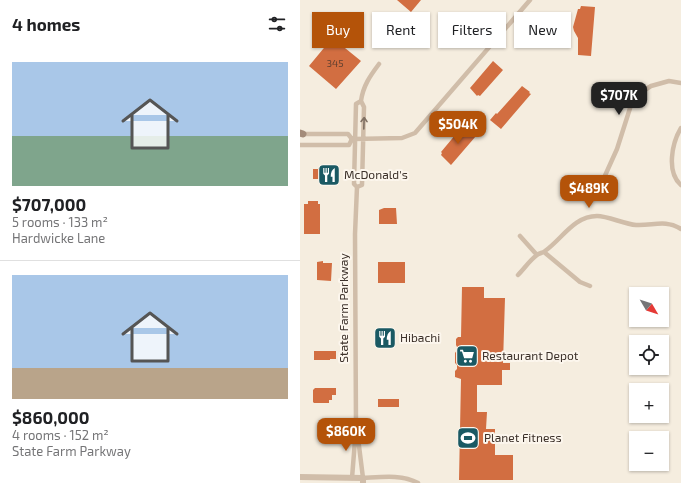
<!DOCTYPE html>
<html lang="en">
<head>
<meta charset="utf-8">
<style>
	:root { --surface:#fff; --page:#f2f2f2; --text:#202124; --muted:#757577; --line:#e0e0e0; --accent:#b45309 }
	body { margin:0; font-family:"Exo 2",sans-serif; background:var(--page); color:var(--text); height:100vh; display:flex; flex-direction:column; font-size:15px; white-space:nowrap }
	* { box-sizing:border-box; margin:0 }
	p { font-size:13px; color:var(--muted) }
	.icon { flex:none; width:22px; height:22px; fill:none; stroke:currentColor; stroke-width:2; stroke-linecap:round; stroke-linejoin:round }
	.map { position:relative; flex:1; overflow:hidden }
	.drawer { display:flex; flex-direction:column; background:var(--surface); width:300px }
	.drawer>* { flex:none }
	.guide { position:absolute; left:12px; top:12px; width:309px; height:36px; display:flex; gap:8px }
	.needle { width:26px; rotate:129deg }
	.tools { position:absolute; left:329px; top:287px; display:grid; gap:8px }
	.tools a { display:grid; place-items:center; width:40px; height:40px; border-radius:0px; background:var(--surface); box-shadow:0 1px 3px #0004; font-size:20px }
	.price { position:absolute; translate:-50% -34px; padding:0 9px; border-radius:8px; background:var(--accent); color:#fff; font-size:13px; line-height:26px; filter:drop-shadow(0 1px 2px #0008) }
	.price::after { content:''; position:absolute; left:50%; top:24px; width:12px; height:9px; margin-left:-6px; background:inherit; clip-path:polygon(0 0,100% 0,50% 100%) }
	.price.current { background:#222; color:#fff }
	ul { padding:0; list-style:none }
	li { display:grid; align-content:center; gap:8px; height:212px; padding:0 12px }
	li+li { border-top:1px solid var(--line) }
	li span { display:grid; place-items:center; height:124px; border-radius:0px; color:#555 }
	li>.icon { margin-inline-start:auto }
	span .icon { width:72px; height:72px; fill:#fffc; stroke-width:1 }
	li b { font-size:17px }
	h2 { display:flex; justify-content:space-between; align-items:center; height:48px; padding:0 12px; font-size:17px }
	.chip { padding:0 14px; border-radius:0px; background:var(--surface); box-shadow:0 1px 3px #0004; font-size:14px; line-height:36px }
	.chip.current { background:var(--accent); color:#fff }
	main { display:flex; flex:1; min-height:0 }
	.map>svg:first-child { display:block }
	.building { fill:#d26e41 }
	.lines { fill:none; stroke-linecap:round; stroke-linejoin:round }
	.minor { stroke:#d0bda9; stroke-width:4.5 }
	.tertiary { stroke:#d0bda9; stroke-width:6 }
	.secondary { stroke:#a48c7a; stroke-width:7 }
	.oneway { stroke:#7f7063 }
	.labels { text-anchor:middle; stroke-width:4; stroke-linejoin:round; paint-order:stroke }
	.number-label { font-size:10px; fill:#624030 }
	.poi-label { font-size:12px; fill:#3c312a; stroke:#fcf6ed; text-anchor:start }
	.street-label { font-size:12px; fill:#3c312a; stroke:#fcf6ed }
</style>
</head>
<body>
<main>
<section class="drawer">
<h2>4 homes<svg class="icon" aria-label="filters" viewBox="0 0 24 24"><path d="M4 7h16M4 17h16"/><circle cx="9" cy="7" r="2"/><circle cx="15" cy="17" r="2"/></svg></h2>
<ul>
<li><span style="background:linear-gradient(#a9c7e8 60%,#7fa58c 0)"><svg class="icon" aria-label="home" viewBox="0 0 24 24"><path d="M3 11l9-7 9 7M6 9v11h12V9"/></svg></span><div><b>$707,000</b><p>5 rooms · 133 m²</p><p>Hardwicke Lane</p></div></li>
<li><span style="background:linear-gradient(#a9c7e8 75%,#b9a48a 0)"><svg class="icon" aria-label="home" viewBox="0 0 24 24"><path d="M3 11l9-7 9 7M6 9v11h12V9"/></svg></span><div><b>$860,000</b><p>4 rooms · 152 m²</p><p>State Farm Parkway</p></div></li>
</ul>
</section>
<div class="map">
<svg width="381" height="483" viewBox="0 0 381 483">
	<rect width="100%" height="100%" fill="#f5eddf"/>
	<path class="building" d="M 97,0 L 121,0 L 111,12 Z
		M 281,6 L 295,7 L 291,56 L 278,55 L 278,38 L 274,31 L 273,27 L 278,9 L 280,9 Z
		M 40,36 L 49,43 L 45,48 L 61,61 L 36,89 L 9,66 L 33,37 L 36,40 Z
		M 193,61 L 203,70 L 180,96 L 178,95 L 177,96 L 170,88 Z
		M 222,86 L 230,92 L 229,93 L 231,94 L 201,129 L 190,120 L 196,113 L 197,114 Z
		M 165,127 L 176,136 L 151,165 L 141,155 L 142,153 L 141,152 L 161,128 L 163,130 Z
		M 18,168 L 37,168 L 37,179 L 13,179 L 13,169 L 18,169 Z
		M 8,201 L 18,201 L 18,204 L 20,204 L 20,234 L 4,234 L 4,204 L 8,204 Z
		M 84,208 L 96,208 L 97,224 L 79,224 L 79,210 Z
		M 23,261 L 23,263 L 32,263 L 31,281 L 17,280 L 17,262 Z
		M 78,262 L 105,262 L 105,283 L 78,283 Z
		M 162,287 L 184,287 L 184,298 L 205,298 L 203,363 L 210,363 L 210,370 L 202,370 L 202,385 L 177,385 L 177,412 L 187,412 L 186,429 L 195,429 L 195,455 L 213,455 L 213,480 L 159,480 L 161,379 L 155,377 L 155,371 L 157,369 L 157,365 L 155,363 L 155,353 L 157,350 L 157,347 L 156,345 L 156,339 L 158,337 L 161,337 Z
		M 78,334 L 92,334 L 91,341 L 78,341 Z
		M 14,351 L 36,351 L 36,359 L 30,359 L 30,360 L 14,360 Z
		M 15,388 L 36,388 L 36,395 L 32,395 L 32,400 L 29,400 L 29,403 L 14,403 L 13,402 L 13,390 Z
		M 78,399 L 99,399 L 99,407 L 78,407 Z"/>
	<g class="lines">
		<path class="minor" d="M 381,128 C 372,143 366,172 381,185
			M 54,139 L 102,138 L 115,133 L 230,0
			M 0,145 L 49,145 L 52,139 L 48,134 L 2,134
			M 57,187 L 62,185 L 64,107 L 61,101 C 63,86 70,76 79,64
			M 280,196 L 292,192 L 303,180 L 317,149 L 332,102 L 340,93 L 351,86 L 369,81 L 381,83
			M 220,236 L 237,255
			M 244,252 L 280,282 L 290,286
			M 218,275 C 224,269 230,260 237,255 C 239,253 243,253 245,251 C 262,239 274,216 297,216 C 308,216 324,224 336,225 C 353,226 365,219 381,229
			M 58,438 L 63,478 C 81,477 102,474 118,483
			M 52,478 L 56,428 L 55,234 L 57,187 L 54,184 L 56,104 L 61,101"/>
		<path class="tertiary" d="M 52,139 L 54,139
			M 0,477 L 63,478 L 63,483"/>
		<path class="secondary" d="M 0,133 L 3,134"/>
	</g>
	<defs><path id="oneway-shaft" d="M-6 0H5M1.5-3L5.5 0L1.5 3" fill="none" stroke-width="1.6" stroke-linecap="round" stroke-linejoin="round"/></defs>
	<use class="oneway" href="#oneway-shaft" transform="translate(64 123) rotate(-88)"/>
	<defs>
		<g id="restaurant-square" transform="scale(1.15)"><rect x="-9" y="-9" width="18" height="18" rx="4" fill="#1a5963" stroke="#fcf6ed"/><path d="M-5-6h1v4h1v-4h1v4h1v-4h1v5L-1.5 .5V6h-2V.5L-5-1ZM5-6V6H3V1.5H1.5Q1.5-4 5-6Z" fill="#fff"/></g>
		<g id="supermarket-square" transform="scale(1.15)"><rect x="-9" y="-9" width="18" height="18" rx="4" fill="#1a5963" stroke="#fcf6ed"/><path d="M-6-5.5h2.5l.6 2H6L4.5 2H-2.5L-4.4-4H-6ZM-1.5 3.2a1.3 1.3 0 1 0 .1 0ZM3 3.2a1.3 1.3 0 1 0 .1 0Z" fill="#fff"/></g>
		<g id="stadium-square" transform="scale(1.15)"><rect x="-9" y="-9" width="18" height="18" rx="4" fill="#1a5963" stroke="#fcf6ed"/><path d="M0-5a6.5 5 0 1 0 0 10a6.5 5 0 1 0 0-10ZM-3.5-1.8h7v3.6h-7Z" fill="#fff"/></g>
	</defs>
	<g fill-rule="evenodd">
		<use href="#restaurant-square" x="29" y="175"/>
		<use href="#restaurant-square" x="85" y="338"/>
		<use href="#supermarket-square" x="167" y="356"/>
		<use href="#stadium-square" x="168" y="438"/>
	</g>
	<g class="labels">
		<g class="number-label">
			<text x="35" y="67">345</text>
		</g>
		<g class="poi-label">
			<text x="44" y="179">McDonald's</text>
			<text x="100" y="342">Hibachi</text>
			<text x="182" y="360">Restaurant Depot</text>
			<text x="184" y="442">Planet Fitness</text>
		</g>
		<g class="street-label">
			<text transform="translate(44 308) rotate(-90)" y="4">State Farm Parkway</text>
		</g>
	</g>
</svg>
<div class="tools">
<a><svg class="needle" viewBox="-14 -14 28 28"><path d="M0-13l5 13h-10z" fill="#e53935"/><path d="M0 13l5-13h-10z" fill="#757577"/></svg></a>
<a><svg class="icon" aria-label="locate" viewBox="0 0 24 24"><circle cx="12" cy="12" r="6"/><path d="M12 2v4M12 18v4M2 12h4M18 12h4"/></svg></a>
<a>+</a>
<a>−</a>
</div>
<b class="price current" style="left:319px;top:116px">$707K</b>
<b class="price" style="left:158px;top:145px">$504K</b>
<b class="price" style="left:289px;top:209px">$489K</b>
<b class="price" style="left:46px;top:452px">$860K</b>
<div class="guide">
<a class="chip current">Buy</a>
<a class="chip">Rent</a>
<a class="chip">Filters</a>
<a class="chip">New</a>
</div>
</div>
</main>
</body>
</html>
